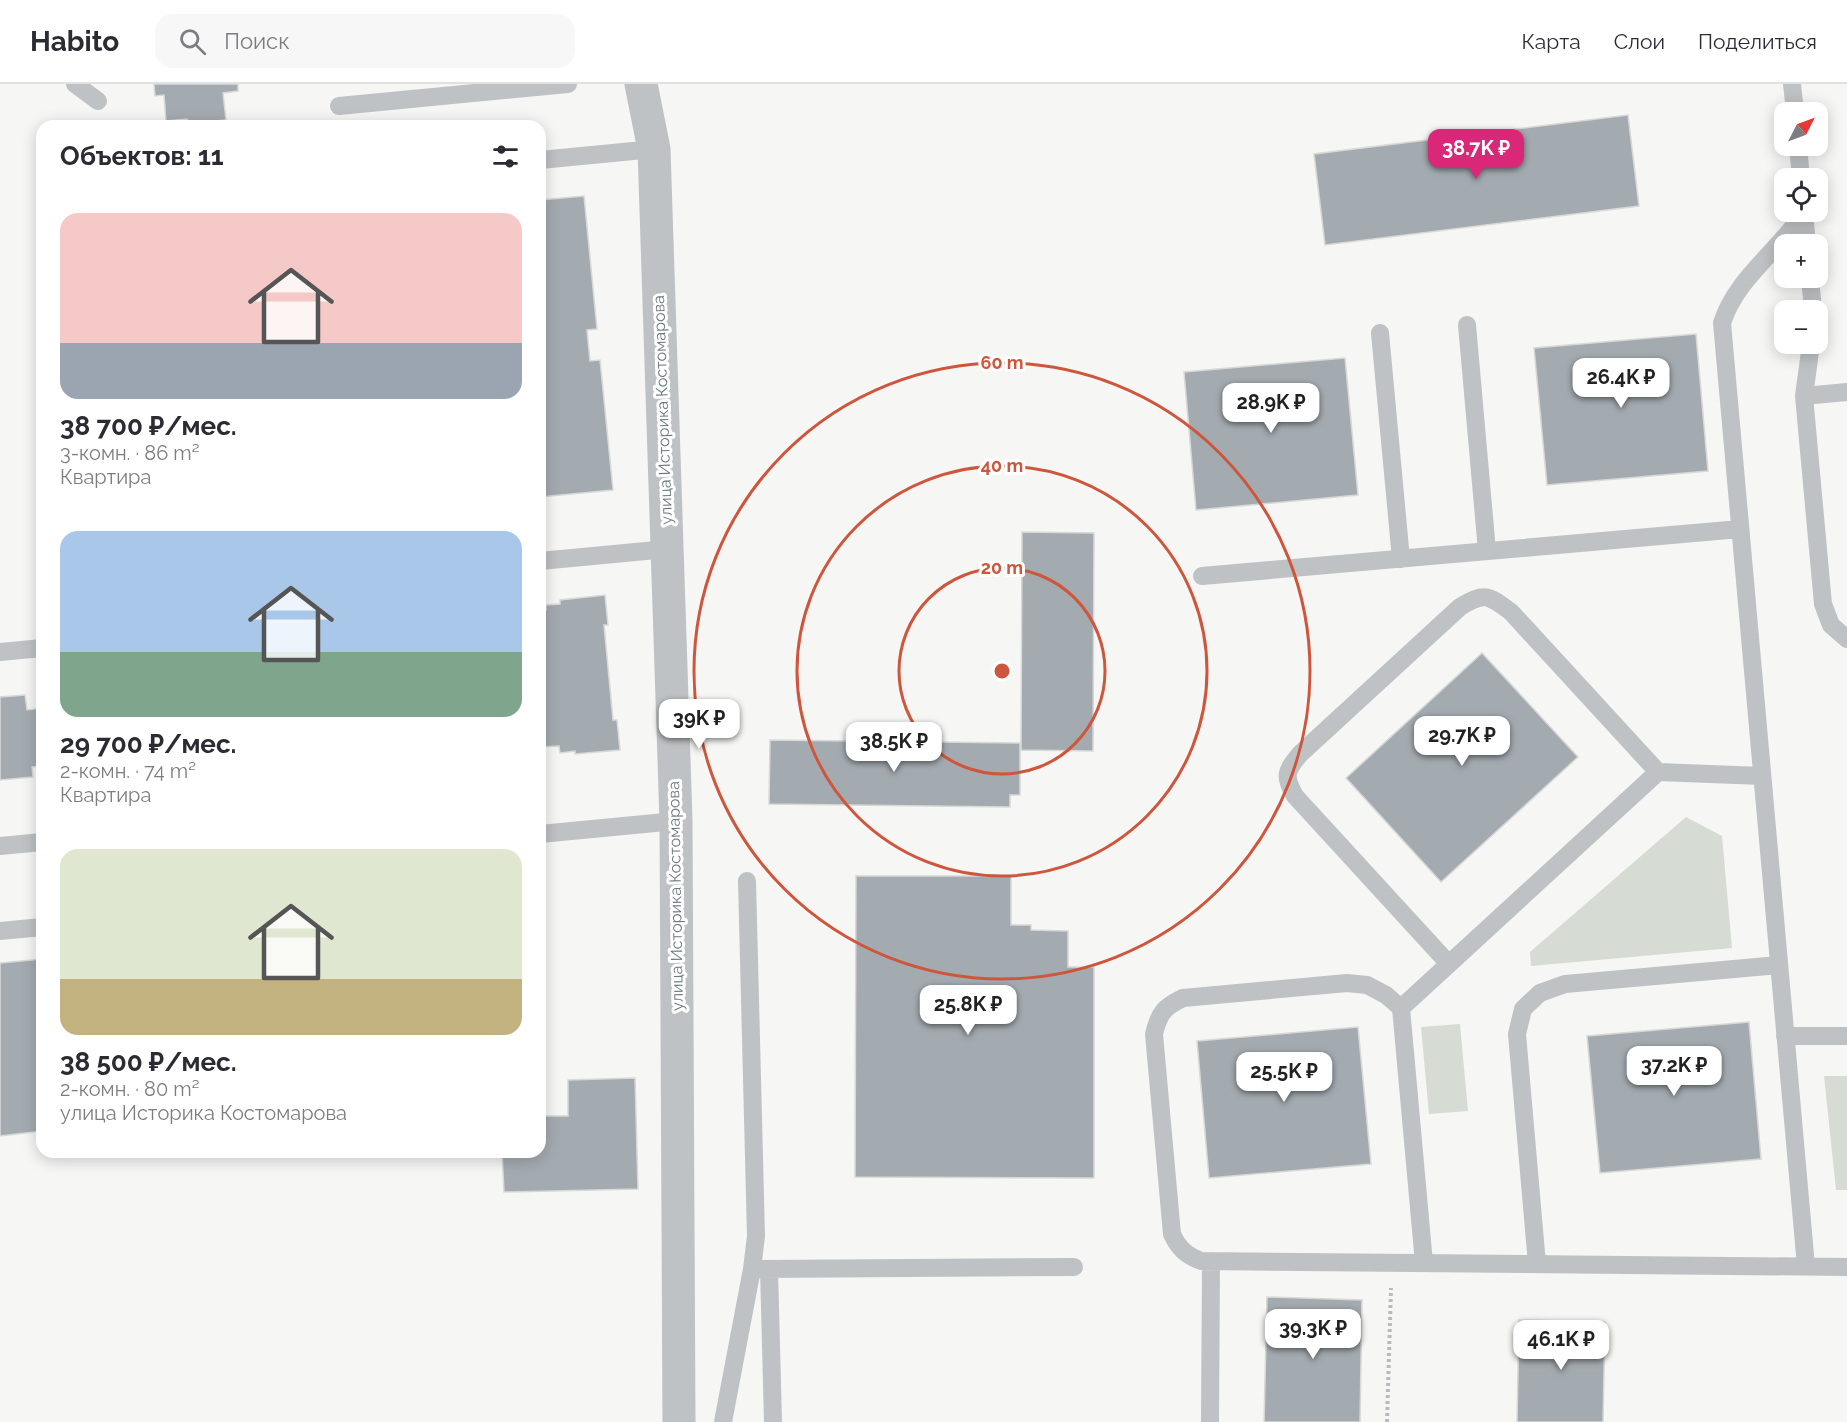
<!DOCTYPE html>
<html lang="ru">
<head>
<meta charset="utf-8">
<style>
	:root { --surface:#fff; --page:#f7f7f7; --text:#2b2b33; --muted:#7c7c81; --line:#e1e1e2; --accent:#db2777 }
	body { margin:0; font-family:Raleway,sans-serif; background:var(--page); color:var(--text); height:100vh; display:flex; flex-direction:column; font-size:22px; white-space:nowrap }
	* { box-sizing:border-box; margin:0 }
	p { font-size:20px; color:var(--muted) }
	.icon { flex:none; width:33px; height:33px; fill:none; stroke:currentColor; stroke-width:2; stroke-linecap:round; stroke-linejoin:round }
	.map { position:relative; flex:1; overflow:hidden }
	.sheet { position:absolute; left:36px; top:36px; width:510px; height:1038px; display:flex; flex-direction:column; background:var(--surface); border-radius:18px; box-shadow:0 3px 15px #0003 }
	.sheet>* { flex:none }
	.needle { width:39px; rotate:48deg }
	.buttons { position:absolute; left:1774px; top:18px; display:grid; gap:12px }
	.buttons a { display:grid; place-items:center; width:54px; height:54px; border-radius:12px; background:var(--surface); box-shadow:0 3px 15px #0003; font-size:30px }
	.price { position:absolute; translate:-50% -51px; padding:0 14px; border-radius:12px; background:#fff; color:#222; font-size:20px; line-height:39px; filter:drop-shadow(0 2px 3px #0008) }
	.price::after { content:''; position:absolute; left:50%; top:36px; width:18px; height:14px; margin-left:-9px; background:inherit; clip-path:polygon(0 0,100% 0,50% 100%) }
	.price.current { background:var(--accent); color:#fff }
	ul { padding:0; list-style:none }
	li { display:grid; align-content:center; gap:12px; height:318px; padding:0 24px }
	li span { display:grid; place-items:center; height:186px; border-radius:18px; color:#555 }
	li>.icon { margin-inline-start:auto }
	span .icon { width:108px; height:108px; fill:#fffc; stroke-width:1 }
	li b { font-size:26px }
	h2 { display:flex; justify-content:space-between; align-items:center; height:72px; padding:0 24px; font-size:26px }
	header { display:flex; align-items:center; gap:36px; box-sizing:border-box; height:84px; padding:0 30px; background:var(--surface); border-bottom:2px solid var(--line) }
	header strong { font-size:28px }
	nav { display:flex; gap:33px; margin-inline-start:auto; font-size:21px }
	.search { width:420px; height:54px; background:var(--page); display:flex; align-items:center; gap:15px; box-sizing:border-box; padding:0 21px; border-radius:18px; color:var(--muted); font-size:22px }
	.map>svg:first-child { display:block }
	.green { fill:#d6dbd3 }
	.building { fill:#a4abb0; stroke:#d8d8d6; stroke-width:1.5 }
	.lines { fill:none; stroke-linecap:round; stroke-linejoin:round }
	.path { stroke:#b8bbbd; stroke-width:4; stroke-dasharray:3 3; stroke-linecap:butt }
	.service { stroke:#bec2c5; stroke-width:18 }
	.minor { stroke:#bec2c5; stroke-width:33 }
	.ring { fill:none; stroke:#ce563c; stroke-width:3 }
	.labels { text-anchor:middle; stroke-width:6; stroke-linejoin:round; paint-order:stroke }
	.street-label { font-size:16px; fill:#697881; stroke:#fff }
	.centre { fill:#ce563c; stroke:#fff; stroke-width:3 }
	.ring-label { font-size:18px; text-anchor:middle; font-weight:bold; fill:#ce563c; stroke:#fff; stroke-width:6; stroke-linejoin:round; paint-order:stroke }
</style>
</head>
<body>
<header>
<strong>Habito</strong>
<div class="search"><svg class="icon" aria-label="search" viewBox="0 0 24 24"><circle cx="10" cy="10" r="6"/><path d="M15 15l6 6"/></svg>Поиск</div>
<nav><a>Карта</a><a>Слои</a><a>Поделиться</a></nav>
</header>
<div class="map">
<svg width="1847" height="1338" viewBox="0 0 1847 1338">
	<rect width="100%" height="100%" fill="#f6f6f4"/>
	<path class="green" d="M 1686,733 L 1722,752 L 1732,864 L 1531,882 L 1530,868 Z
		M 1460,940 L 1468,1027 L 1429,1030 L 1421,943 Z
		M 1824,992 L 1847,992 L 1847,1106 L 1836,1106 Z"/>
	<path class="building" d="M 154,0 L 238,0 L 238,7 L 223,9 L 226,36 L 187,40 L 187,35 L 166,37 L 164,11 L 155,12 Z
		M 1628,31 L 1639,122 L 1325,161 L 1314,70 Z
		M 584,112 L 597,245 L 587,246 L 590,277 L 600,276 L 613,406 L 540,413 L 540,116 Z
		M 1696,250 L 1708,387 L 1547,401 L 1534,264 Z
		M 1345,274 L 1358,411 L 1196,426 L 1184,288 Z
		M 1022,448 L 1094,449 L 1093,667 L 1021,666 Z
		M 605,511 L 608,541 L 604,541 L 613,636 L 617,636 L 620,666 L 575,670 L 575,667 L 560,669 L 559,662 L 540,663 L 540,527 L 546,526 L 546,521 L 560,520 L 560,516 Z
		M 1482,569 L 1578,673 L 1441,798 L 1346,694 Z
		M 25,611 L 27,626 L 42,624 L 42,682 L 32,683 L 33,693 L 0,696 L 0,613 Z
		M 770,656 L 1020,659 L 1020,711 L 1010,711 L 1010,723 L 769,720 Z
		M 856,792 L 1011,792 L 1011,841 L 1031,841 L 1031,846 L 1068,847 L 1068,883 L 1094,883 L 1094,1094 L 855,1093 Z
		M 42,875 L 42,1047 L 0,1052 L 0,879 Z
		M 1749,938 L 1761,1075 L 1600,1089 L 1587,952 Z
		M 1358,943 L 1371,1080 L 1209,1094 L 1197,957 Z
		M 635,994 L 638,1105 L 504,1108 L 502,1068 L 540,1068 L 540,1032 L 568,1032 L 568,996 Z
		M 1267,1213 L 1362,1216 L 1360,1338 L 1264,1338 Z
		M 1519,1236 L 1605,1238 L 1603,1338 L 1517,1338 Z"/>
	<g class="lines">
		<path class="path" d="M 1387,1338 L 1391,1204"/>
		<path class="service" d="M 75,0 L 98,17
			M 1792,0 L 1795,28
			M 339,22 L 568,0
			M 1798,62 L 1801,94
			M 540,76 L 654,65
			M 1804,128 C 1780,166 1736,194 1722,239 L 1806,1182
			M 1804,128 L 1807,160
			M 1810,194 L 1813,226
			M 1467,241 L 1487,467
			M 1380,249 L 1401,475
			M 1811,260 L 1804,312 L 1823,520 L 1831,541 L 1847,555
			M 1804,312 L 1847,308
			M 540,477 L 667,465
			M 1202,492 L 1740,445
			M 0,568 L 42,564
			M 1658,688 L 1449,880 L 1295,712 C 1284,692 1285,688 1300,670 L 1460,523 C 1485,508 1488,511 1511,528 L 1658,688 L 1762,692
			M 540,750 L 676,737
			M 0,762 L 42,758
			M 0,847 L 42,843
			M 1401,924 L 1449,880
			M 1785,952 L 1847,952
			M 1424,1179 L 1401,924 L 1386,911 L 1367,901 L 1347,899 L 1183,914 C 1164,923 1159,929 1154,950 L 1172,1150 C 1179,1165 1186,1171 1201,1177 L 1847,1183
			M 1537,1180 L 1517,950 L 1523,925 L 1540,909 L 1565,900 L 1779,881
			M 752,1185 L 1074,1183
			M 769,1185 L 773,1338
			M 723,1338 L 752,1185 L 756,1152 L 747,797
			M 1210,1338 L 1211,1177"/>
		<path class="minor" d="M 641,0 L 654,65 L 676,737 L 679,1338"/>
	</g>
	<g class="ring">
		<circle cx="1002" cy="587" r="103"/>
		<circle cx="1002" cy="587" r="205"/>
		<circle cx="1002" cy="587" r="308"/>
	</g>
	<g class="labels">
		<g class="street-label">
			<text transform="translate(662 326) rotate(-92)" y="6">улица Историка Костомарова</text>
			<text transform="translate(675 812) rotate(-91)" y="6">улица Историка Костомарова</text>
		</g>
	</g>
	<circle cx="1002" cy="587" r="9" class="centre"/>
	<g class="ring-label">
		<text x="1002" y="285">60 m</text>
		<text x="1002" y="388">40 m</text>
		<text x="1002" y="490">20 m</text>
	</g>
</svg>
<div class="buttons">
<a><svg class="needle" viewBox="-14 -14 28 28"><path d="M0-13l5 13h-10z" fill="#e53935"/><path d="M0 13l5-13h-10z" fill="#7c7c81"/></svg></a>
<a><svg class="icon" aria-label="locate" viewBox="0 0 24 24"><circle cx="12" cy="12" r="6"/><path d="M12 2v4M12 18v4M2 12h4M18 12h4"/></svg></a>
<a>+</a>
<a>−</a>
</div>
<b class="price current" style="left:1476px;top:96px">38.7K ₽</b>
<b class="price" style="left:1621px;top:325px">26.4K ₽</b>
<b class="price" style="left:1271px;top:350px">28.9K ₽</b>
<b class="price" style="left:699px;top:666px">39K ₽</b>
<b class="price" style="left:1462px;top:683px">29.7K ₽</b>
<b class="price" style="left:894px;top:689px">38.5K ₽</b>
<b class="price" style="left:968px;top:952px">25.8K ₽</b>
<b class="price" style="left:1674px;top:1013px">37.2K ₽</b>
<b class="price" style="left:1284px;top:1019px">25.5K ₽</b>
<b class="price" style="left:1313px;top:1276px">39.3K ₽</b>
<b class="price" style="left:1561px;top:1287px">46.1K ₽</b>
<section class="sheet">
<h2>Объектов: 11<svg class="icon" aria-label="filters" viewBox="0 0 24 24"><path d="M4 7h16M4 17h16"/><circle cx="9" cy="7" r="2"/><circle cx="15" cy="17" r="2"/></svg></h2>
<ul>
<li><span style="background:linear-gradient(#f6c9c9 70%,#9aa5b1 0)"><svg class="icon" aria-label="home" viewBox="0 0 24 24"><path d="M3 11l9-7 9 7M6 9v11h12V9"/></svg></span><div><b>38 700 ₽/мес.</b><p>3-комн. · 86 m²</p><p>Квартира</p></div></li>
<li><span style="background:linear-gradient(#a9c7e8 65%,#7fa58c 0)"><svg class="icon" aria-label="home" viewBox="0 0 24 24"><path d="M3 11l9-7 9 7M6 9v11h12V9"/></svg></span><div><b>29 700 ₽/мес.</b><p>2-комн. · 74 m²</p><p>Квартира</p></div></li>
<li><span style="background:linear-gradient(#dfe7d0 70%,#c2b280 0)"><svg class="icon" aria-label="home" viewBox="0 0 24 24"><path d="M3 11l9-7 9 7M6 9v11h12V9"/></svg></span><div><b>38 500 ₽/мес.</b><p>2-комн. · 80 m²</p><p>улица Историка Костомарова</p></div></li>
</ul>
</section>
</div>
</body>
</html>
